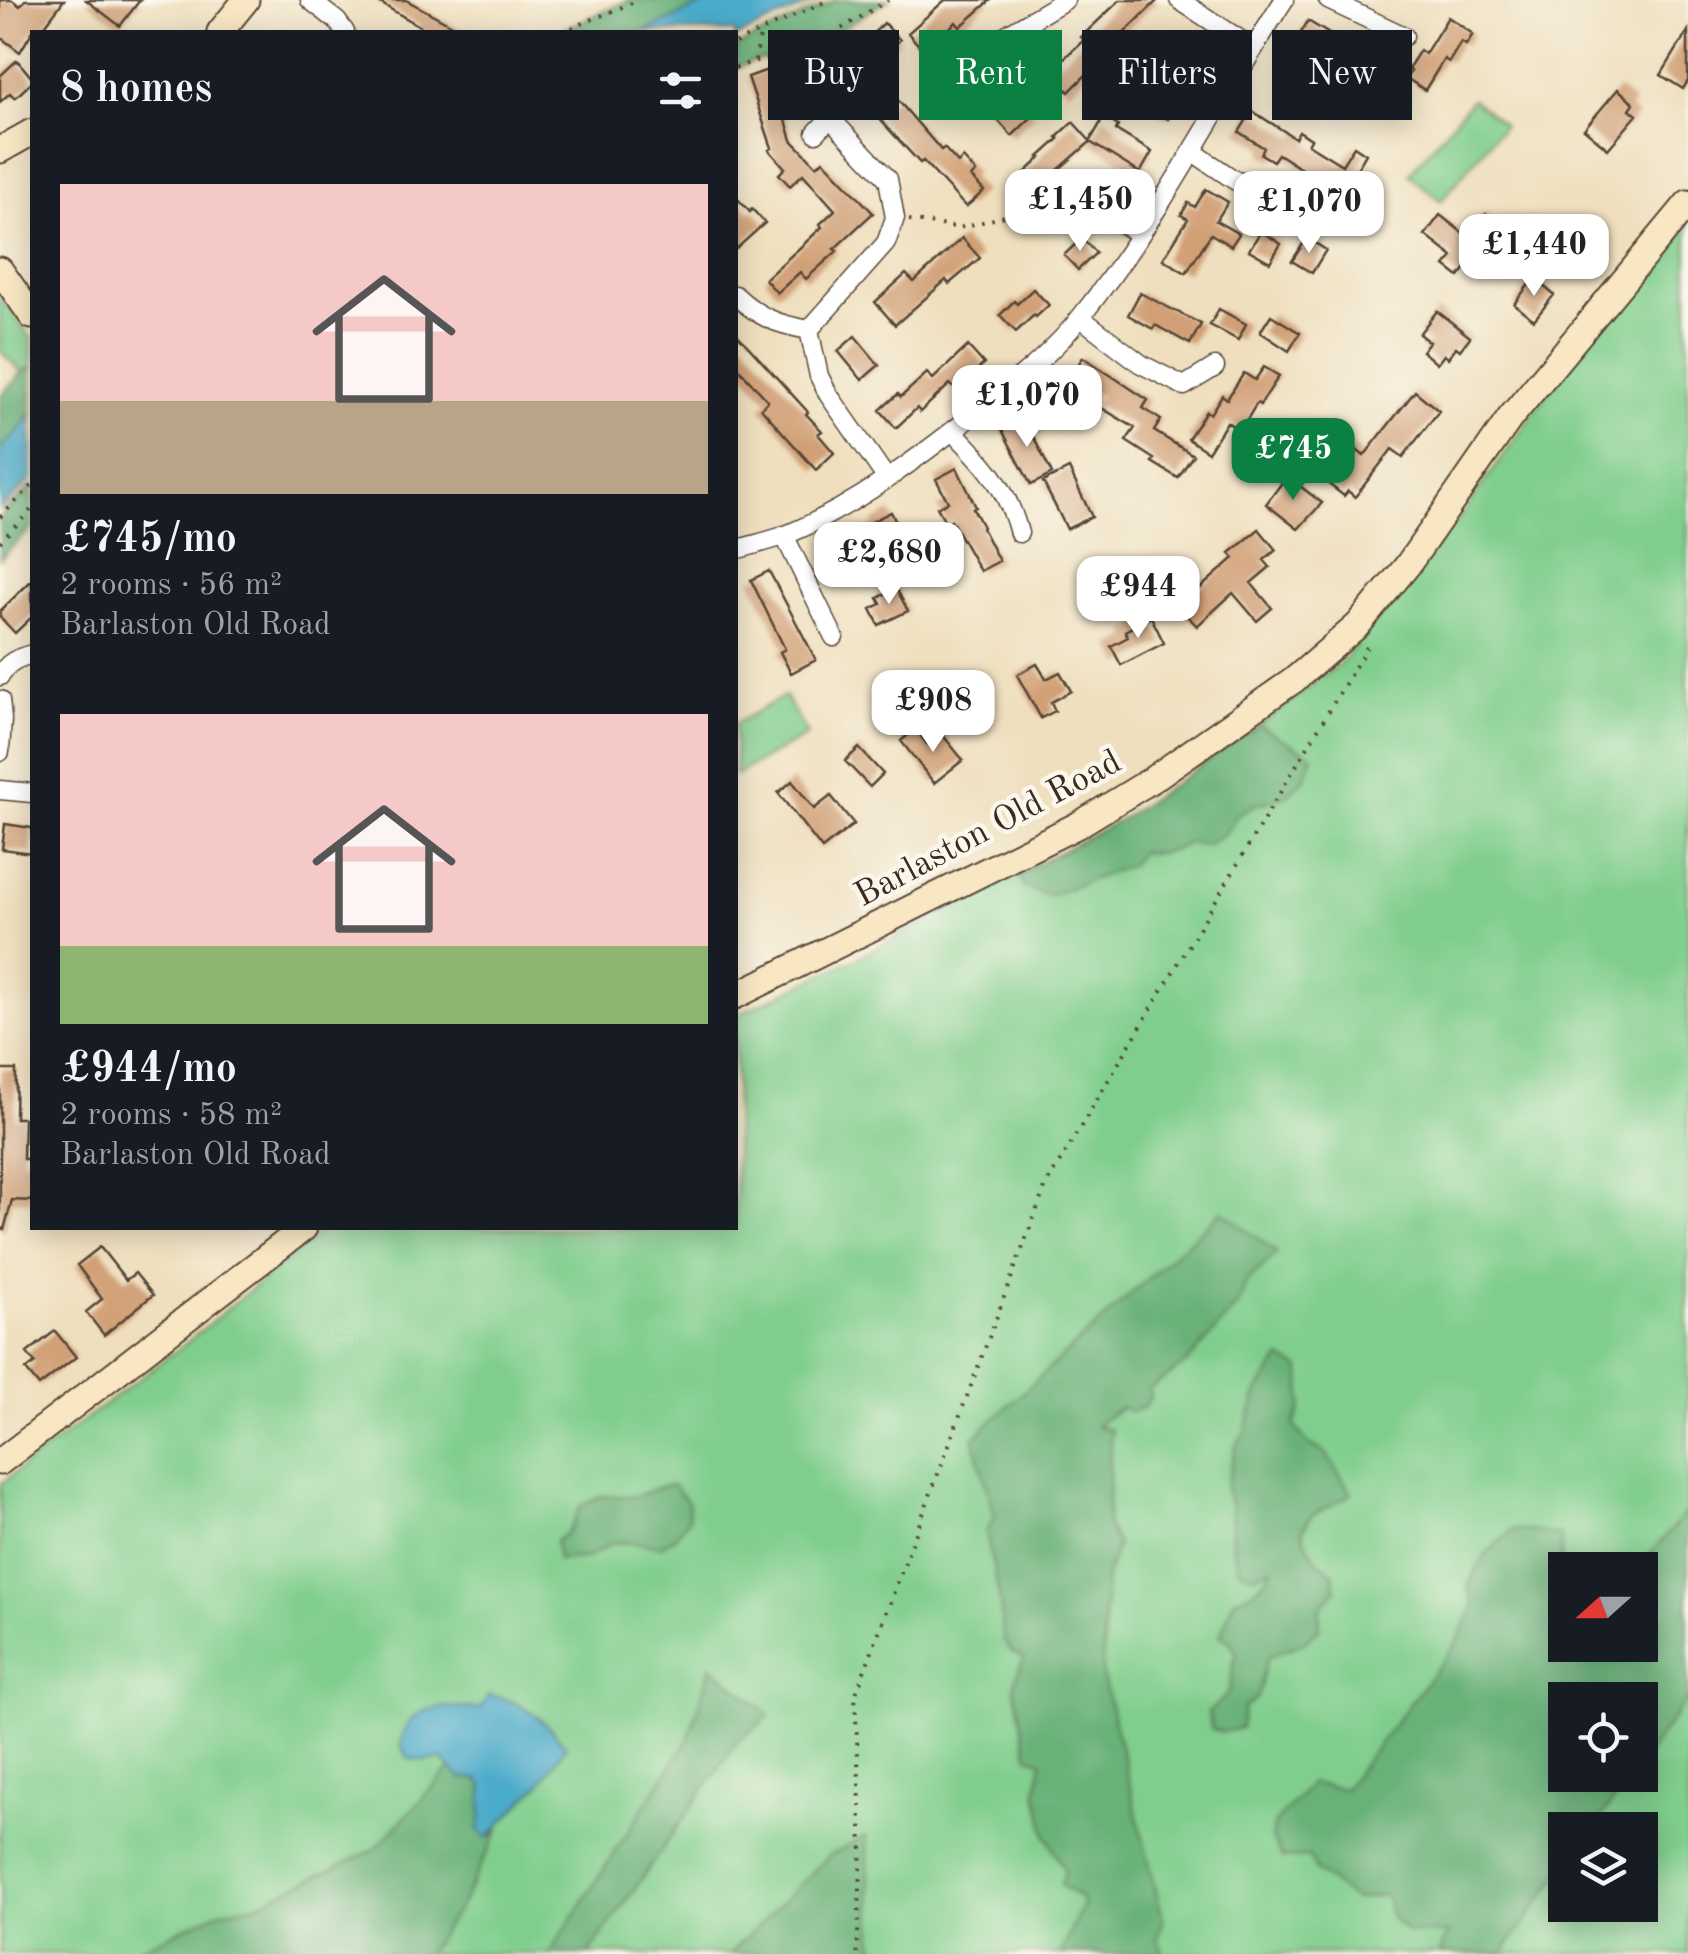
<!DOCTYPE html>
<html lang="en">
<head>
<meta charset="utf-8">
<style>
	:root { --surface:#171b24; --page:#242831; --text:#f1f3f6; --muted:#9ea1a6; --accent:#0b8043 }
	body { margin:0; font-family:"Old Standard TT",serif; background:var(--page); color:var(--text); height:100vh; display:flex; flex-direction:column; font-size:38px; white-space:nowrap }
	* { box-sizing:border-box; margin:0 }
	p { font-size:32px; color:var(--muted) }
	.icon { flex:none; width:55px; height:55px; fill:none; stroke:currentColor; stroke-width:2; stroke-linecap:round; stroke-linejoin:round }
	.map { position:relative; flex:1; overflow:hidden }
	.panel { position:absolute; left:30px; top:30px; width:708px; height:1200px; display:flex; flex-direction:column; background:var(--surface); border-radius:0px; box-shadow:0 5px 25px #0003 }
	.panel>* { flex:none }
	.guide { position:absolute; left:768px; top:30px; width:770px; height:90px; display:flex; gap:20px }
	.needle { width:65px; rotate:249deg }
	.controls { position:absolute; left:1548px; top:1552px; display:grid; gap:20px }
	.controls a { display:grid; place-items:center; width:110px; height:110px; border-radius:0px; background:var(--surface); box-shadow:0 5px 25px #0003; font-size:50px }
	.price { position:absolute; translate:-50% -85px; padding:0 22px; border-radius:20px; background:#fff; color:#222; font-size:32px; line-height:65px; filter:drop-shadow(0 2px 5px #0008) }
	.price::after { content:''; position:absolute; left:50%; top:60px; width:30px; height:22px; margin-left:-15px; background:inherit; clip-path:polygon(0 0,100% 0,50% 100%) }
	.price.current { background:var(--accent); color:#fff }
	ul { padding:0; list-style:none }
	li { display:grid; align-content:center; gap:20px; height:530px; padding:0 30px }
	li span { display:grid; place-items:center; height:310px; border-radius:0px; color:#555 }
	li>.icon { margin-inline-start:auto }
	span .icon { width:180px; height:180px; fill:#fffc; stroke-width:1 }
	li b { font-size:42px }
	h2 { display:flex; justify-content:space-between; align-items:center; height:120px; padding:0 30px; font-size:42px }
	.tag { padding:0 35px; border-radius:0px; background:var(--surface); box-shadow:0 5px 25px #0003; font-size:35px; line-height:90px }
	.tag.current { background:var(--accent); color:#fff }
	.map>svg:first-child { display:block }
	.green { fill:#80ce8d; stroke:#5e7c56; stroke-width:2.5; fill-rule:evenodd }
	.forest { fill:#68b178; stroke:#526e4b; stroke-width:2.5 }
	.water { fill:#4babca; stroke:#436a74; stroke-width:2.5 }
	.building { fill:#d1a077 }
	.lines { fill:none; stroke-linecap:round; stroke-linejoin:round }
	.street-casing { stroke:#564536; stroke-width:21 }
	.secondary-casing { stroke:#564536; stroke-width:29 }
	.path { stroke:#564536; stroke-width:4; stroke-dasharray:2.5 8; stroke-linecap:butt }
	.street { stroke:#fff; stroke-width:18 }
	.secondary { stroke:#f9e7c3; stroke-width:25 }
	.labels { text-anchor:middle; stroke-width:9; stroke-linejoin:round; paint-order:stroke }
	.street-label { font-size:35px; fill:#3b2a1e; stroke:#fbf7ec }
</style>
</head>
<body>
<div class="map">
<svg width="1688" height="1954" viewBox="0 0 1688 1954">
	<rect width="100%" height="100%" fill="#fbf7ec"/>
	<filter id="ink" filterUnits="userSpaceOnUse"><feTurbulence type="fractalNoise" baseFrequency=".01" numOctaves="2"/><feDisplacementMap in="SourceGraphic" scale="20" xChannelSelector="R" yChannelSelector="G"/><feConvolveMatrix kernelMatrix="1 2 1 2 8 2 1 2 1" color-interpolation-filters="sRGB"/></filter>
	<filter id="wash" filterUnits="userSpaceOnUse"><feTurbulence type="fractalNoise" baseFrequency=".0048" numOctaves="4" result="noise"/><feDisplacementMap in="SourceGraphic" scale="40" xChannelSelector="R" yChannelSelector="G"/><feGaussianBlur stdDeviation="2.25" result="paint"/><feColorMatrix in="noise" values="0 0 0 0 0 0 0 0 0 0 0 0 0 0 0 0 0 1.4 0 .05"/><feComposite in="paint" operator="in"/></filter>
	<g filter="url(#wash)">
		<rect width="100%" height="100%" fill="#efdfbe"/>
		<path class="green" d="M 1472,99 L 1504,125 L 1441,201 L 1409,174 Z
			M 1688,215 L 1688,1954 L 0,1954 L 0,1484 L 186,1343 L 325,1228 L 735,1228 L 735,1016 L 851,961 L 1125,817 L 1259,726 L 1339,664 L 1456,523 L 1557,379 ZM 1565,1570 L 1640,1570 L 1640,1645 L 1565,1645 ZM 1565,1700 L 1640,1700 L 1640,1775 L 1565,1775 ZM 1565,1830 L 1640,1830 L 1640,1905 L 1565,1905 Z
			M 0,294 L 32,340 L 32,367 L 22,372 L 0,351 Z
			M 785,696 L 807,735 L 735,775 L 735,724 Z"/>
		<path class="forest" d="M 629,0 L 714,0 L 643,32 L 558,32 Z
			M 836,0 L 888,0 L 802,53 L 755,61 L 735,68 L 735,47 Z
			M 32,367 L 32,411 L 23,426 L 0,450 L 0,396 L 23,372 Z
			M 32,486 L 32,528 L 0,559 L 0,517 Z
			M 1259,726 L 1313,756 L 1304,779 L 1287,796 L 1254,805 L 1238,814 L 1225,833 L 1207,845 L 1188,843 L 1174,850 L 1156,853 L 1140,852 L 1131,865 L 1048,896 L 1024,887 L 1019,874 L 1125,817 Z
			M 1222,1211 L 1277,1253 L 1246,1282 L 1240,1302 L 1188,1362 L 1149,1389 L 1150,1398 L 1143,1408 L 1131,1412 L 1121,1407 L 1096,1425 L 1111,1430 L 1107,1525 L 1117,1545 L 1106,1576 L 1102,1673 L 1163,1919 L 1157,1940 L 1162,1948 L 1162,1954 L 1063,1954 L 1061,1953 L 1083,1904 L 1079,1897 L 1061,1885 L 1065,1871 L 1046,1835 L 1037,1792 L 1042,1761 L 1029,1757 L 1014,1687 L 1017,1674 L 1024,1658 L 1012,1652 L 1004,1641 L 999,1595 L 986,1532 L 995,1516 L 973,1438 Z
			M 1281,1358 L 1301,1369 L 1302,1406 L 1294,1425 L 1308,1444 L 1325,1452 L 1352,1494 L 1311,1516 L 1302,1531 L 1305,1540 L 1316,1559 L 1333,1573 L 1336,1590 L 1320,1608 L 1319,1629 L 1302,1644 L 1276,1653 L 1267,1659 L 1257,1697 L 1243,1709 L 1241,1728 L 1223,1732 L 1211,1729 L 1208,1712 C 1217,1705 1226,1698 1230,1687 C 1234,1675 1230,1666 1237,1655 L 1231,1642 L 1220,1636 L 1234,1599 C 1252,1594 1265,1585 1272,1568 L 1253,1575 L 1239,1569 L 1232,1545 L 1231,1506 L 1226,1489 L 1236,1446 L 1244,1434 L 1258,1391 Z
			M 672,1485 L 689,1503 L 688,1520 L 675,1537 L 661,1546 L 628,1542 L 612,1543 L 589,1557 L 558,1560 L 555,1541 C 570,1534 574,1522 580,1507 L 601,1496 L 637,1496 L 657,1488 Z
			M 1688,1511 L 1688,1698 L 1640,1764 L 1640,1700 L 1565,1700 L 1565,1775 L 1632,1775 L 1592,1830 L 1565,1830 L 1565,1867 L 1502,1954 L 1441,1954 L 1442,1943 L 1449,1934 L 1408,1933 L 1393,1919 L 1385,1895 L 1355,1900 L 1317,1872 L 1309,1857 L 1282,1858 L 1272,1839 L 1275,1823 L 1311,1783 L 1344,1789 L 1457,1642 L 1474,1607 L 1468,1586 L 1486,1554 L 1513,1529 L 1560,1535 L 1565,1593 L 1565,1645 L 1640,1645 L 1640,1570 L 1635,1570 Z
			M 711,1666 L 770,1715 L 736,1743 L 589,1954 L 549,1954 L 689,1738 Z
			M 451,1768 L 463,1779 L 477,1778 L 483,1785 L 480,1831 L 487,1838 L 498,1831 L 461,1905 L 426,1954 L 128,1954 L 220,1911 L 257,1904 L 374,1850 Z
			M 866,1836 L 875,1954 L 729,1954 L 830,1855 Z"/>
		<path class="water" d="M 714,0 L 819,0 L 735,38 L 735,32 L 643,32 Z
			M 32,411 L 32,479 L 0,510 L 0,450 L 23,426 Z
			M 488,1695 C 523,1700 544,1720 566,1746 L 542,1782 L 487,1838 L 478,1830 L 481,1819 L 483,1785 L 477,1779 L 461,1778 L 441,1759 L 425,1761 L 409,1759 L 401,1745 C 409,1700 445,1707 481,1709 Z"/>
		<g id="blocks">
			<path class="building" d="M 0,0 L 12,0 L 20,6 L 25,0 L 64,0 L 40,32 L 32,32 L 20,52 L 0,37 Z
				M 86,0 L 140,0 L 120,26 Z
				M 375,0 L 406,0 L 465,32 L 418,32 L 421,27 Z
				M 945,0 L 991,0 L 960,27 L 956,22 L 924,51 L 908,33 Z
				M 1120,0 L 1158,0 L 1115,42 L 1117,44 L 1069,92 L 1050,71 L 1084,40 L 1081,37 Z
				M 1448,17 L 1473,34 L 1466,45 L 1461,42 L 1449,62 L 1444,59 L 1425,90 L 1406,78 L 1411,71 L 1408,69 L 1420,50 L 1425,54 Z
				M 1308,21 L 1334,37 L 1330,44 L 1355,60 L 1351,66 L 1387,88 L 1375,108 L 1351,92 L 1355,86 L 1323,65 L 1326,60 L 1296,41 Z
				M 884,23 L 900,40 L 848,87 L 834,71 Z
				M 1688,31 L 1688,81 L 1683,89 L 1661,75 Z
				M 967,59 L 997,90 L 1005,83 L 1034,115 L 1012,136 L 980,100 L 976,104 L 949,75 Z
				M 17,60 L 32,78 L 32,82 L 15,98 L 10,93 L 0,102 L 0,76 Z
				M 1177,64 L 1195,75 L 1168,119 L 1150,108 Z
				M 776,67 L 783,84 L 776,87 L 792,140 L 817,166 L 823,160 L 873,213 L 834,249 L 837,251 L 806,279 L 800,272 L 777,293 L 765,279 L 805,243 L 822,227 L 820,224 L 835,210 L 803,174 L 790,186 L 779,174 L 785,168 L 769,150 L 772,148 L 748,77 Z
				M 1618,89 L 1634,103 L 1630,109 L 1637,115 L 1608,149 L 1584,129 Z
				M 896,98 L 941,150 L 944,148 L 958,163 L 963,158 L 976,172 L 971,177 L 984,191 L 966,207 L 923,161 L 920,163 L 876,115 Z
				M 1252,111 L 1295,138 L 1299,131 L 1311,139 L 1308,144 L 1342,165 L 1354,146 L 1366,154 L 1354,174 L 1369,184 L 1356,204 L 1278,154 L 1273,161 L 1261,154 L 1264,148 L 1239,132 Z
				M 1104,117 L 1118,126 L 1116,130 L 1152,152 L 1140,173 L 1090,142 L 1041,185 L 1043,186 L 1030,198 L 1015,182 L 1041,158 L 1039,157 L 1059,139 L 1057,137 L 1073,122 L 1090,141 Z
				M 1206,189 L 1228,202 L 1216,221 L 1239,234 L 1231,246 L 1211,234 L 1186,273 L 1163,259 L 1188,219 L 1181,215 L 1188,203 L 1195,207 Z
				M 735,196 L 750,212 L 752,209 L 765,223 L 735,250 Z
				M 1486,214 L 1520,241 L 1506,258 L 1486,242 L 1459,277 L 1445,266 L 1453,257 L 1425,235 L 1440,215 L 1468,237 Z
				M 1261,231 L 1281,244 L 1270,262 L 1249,250 Z
				M 962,238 L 980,258 L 949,284 L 946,280 L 895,325 L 875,302 L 906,274 L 914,282 Z
				M 1082,238 L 1096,253 L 1078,270 L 1064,255 Z
				M 1307,238 L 1326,250 L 1312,273 L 1292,261 Z
				M 1534,278 L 1554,295 L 1534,320 L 1514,304 Z
				M 1033,289 L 1049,305 L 1036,317 L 1034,315 L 1016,332 L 1000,315 L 1014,301 L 1017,304 Z
				M 1140,293 L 1201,324 L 1190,344 L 1155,325 L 1153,329 L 1128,315 Z
				M 1219,309 L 1246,324 L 1238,340 L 1210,325 Z
				M 1437,311 L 1470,337 L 1460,350 L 1456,347 L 1448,358 L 1444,355 L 1437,364 L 1422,351 L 1429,342 L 1419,334 Z
				M 1271,315 L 1300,333 L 1289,351 L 1260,332 Z
				M 735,332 L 808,412 L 806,414 L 822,431 L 818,434 L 834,453 L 816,470 L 761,408 L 768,401 L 735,364 Z
				M 855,336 L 879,365 L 862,380 L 838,351 Z
				M 968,346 L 984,364 L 956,390 L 950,384 L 920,412 L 917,408 L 896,428 L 880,410 L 898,394 L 901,397 L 927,373 L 933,379 Z
				M 1083,357 L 1148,400 L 1143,408 L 1161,420 L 1154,431 L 1193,455 L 1178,478 L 1152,462 L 1154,459 L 1126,441 L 1135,428 L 1095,404 L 1100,396 L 1070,377 Z
				M 1264,367 L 1279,376 L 1260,405 L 1257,403 L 1240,431 L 1227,422 L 1208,452 L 1188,439 L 1206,411 L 1210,414 L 1222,395 L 1227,399 L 1244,373 L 1255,380 Z
				M 1415,391 L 1439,411 L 1403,457 L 1392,449 L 1355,497 L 1348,491 L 1344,496 L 1326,482 L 1353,447 L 1364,456 Z
				M 1023,416 L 1052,474 L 1031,485 L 1001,428 Z
				M 957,468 L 976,507 L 973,508 L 983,527 L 982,528 L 999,561 L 980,571 L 951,520 L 946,523 L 937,507 L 948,502 L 936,479 Z
				M 1069,469 L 1092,517 L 1067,529 L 1043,482 Z
				M 1287,476 L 1322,503 L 1298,529 L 1266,504 Z
				M 891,512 L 905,540 L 871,557 L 872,560 L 843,574 L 830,547 L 874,525 L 873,521 Z
				M 1259,529 L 1276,550 L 1264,560 L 1270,567 L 1251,583 L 1272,608 L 1257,621 L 1233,593 L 1197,626 L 1179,607 L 1234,558 L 1230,553 Z
				M 769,571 L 816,660 L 791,673 L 780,652 L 785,649 L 751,580 Z
				M 32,580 L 32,617 L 15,633 L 0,617 L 0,611 Z
				M 896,588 L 908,611 L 879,625 L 871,609 L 881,604 L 878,598 Z
				M 1151,617 L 1164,643 L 1121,665 L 1111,646 L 1128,637 L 1125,631 Z
				M 1037,664 L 1046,679 L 1060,672 L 1071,691 L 1051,702 L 1055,711 L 1041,718 L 1017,675 Z
				M 915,729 L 927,744 L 941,733 L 963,760 L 934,783 L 901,741 Z
				M 859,748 L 883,774 L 870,787 L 845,761 Z
				M 792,781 L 814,809 L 831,796 L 854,824 L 822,849 L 778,793 Z
				M 5,824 L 32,828 L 32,853 L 2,849 Z
				M 0,1070 L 16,1070 L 15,1118 L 24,1118 L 23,1159 L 32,1159 L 32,1201 L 12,1200 L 4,1230 L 0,1229 Z
				M 100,1247 L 126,1280 L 135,1273 L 153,1295 L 104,1335 L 86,1312 L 102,1299 L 77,1265 Z
				M 55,1331 L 76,1357 L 39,1386 L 26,1370 L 35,1363 L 27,1353 Z"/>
		</g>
	</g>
	<g filter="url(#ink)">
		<use href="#blocks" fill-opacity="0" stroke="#564536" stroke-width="2.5"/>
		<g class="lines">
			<g class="street-casing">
				<path id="street" d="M 310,0 L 337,21 L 345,32
					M 1179,0 L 1253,48
					M 1328,0 L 1404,36
					M 1027,24 L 1038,43
					M 989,45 L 1065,0
					M 814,101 L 888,179 L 895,218 L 886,243 L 809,330 L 819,376 L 828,394 L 887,479
					M 816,133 L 830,118
					M 1193,152 L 1236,181 L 1265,186 L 1284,193 L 1314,215
					M 1072,204 L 1102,211 L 1140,235
					M 1287,220 L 1297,202
					M 735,295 C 760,318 776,324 809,330
					M 1081,318 L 1141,364 L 1184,386 L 1215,367
					M 953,431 C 985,464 1007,487 1019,533
					M 784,535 L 834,637
					M 735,550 C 752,545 770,541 786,535 C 856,506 918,458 977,412 C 1015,382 1054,352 1083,314 C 1161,216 1217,104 1284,0
					M 0,676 C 7,662 18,658 32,654
					M 0,700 L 2,719 L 0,752
					M 0,790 L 32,793"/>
			</g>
			<g class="secondary-casing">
				<path id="secondary" d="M 220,32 L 246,0
					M 0,150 L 32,132
					M 0,270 L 32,316
					M 735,996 L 1078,825 L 1150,781 L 1294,680 L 1358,625 L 1407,566 L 1510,418 L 1688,203
					M 0,1462 L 304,1228"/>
			</g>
			<path class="path" d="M 562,32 L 639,0
				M 735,43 L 829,0
				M 802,53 L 804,79 L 808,88
				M 755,61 L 761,31
				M 735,68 L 755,61 L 802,53 L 888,0
				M 909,220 L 959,228 L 1056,203
				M 0,517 L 32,486
				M 0,542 L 32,509
				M 857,1954 L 862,1845 L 855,1696 L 1046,1185 L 1367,647"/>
			<use href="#street" class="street"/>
			<use href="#secondary" class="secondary"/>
		</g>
	</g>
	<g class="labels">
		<g class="street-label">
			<text transform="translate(987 827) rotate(-28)" y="12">Barlaston Old Road</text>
		</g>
	</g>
</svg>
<div class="controls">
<a><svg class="needle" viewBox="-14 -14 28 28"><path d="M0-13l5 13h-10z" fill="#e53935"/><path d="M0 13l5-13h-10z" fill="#9ea1a6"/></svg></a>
<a><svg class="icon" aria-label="locate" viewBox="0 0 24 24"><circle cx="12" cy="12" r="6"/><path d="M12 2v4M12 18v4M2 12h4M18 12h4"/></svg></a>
<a><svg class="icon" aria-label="layers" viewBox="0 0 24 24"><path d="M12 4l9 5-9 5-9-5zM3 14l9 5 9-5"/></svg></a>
</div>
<b class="price" style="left:1080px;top:254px">£1,450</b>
<b class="price" style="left:1309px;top:256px">£1,070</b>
<b class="price" style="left:1534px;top:299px">£1,440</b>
<b class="price" style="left:1027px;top:450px">£1,070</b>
<b class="price current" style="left:1293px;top:503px">£745</b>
<b class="price" style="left:889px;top:607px">£2,680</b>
<b class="price" style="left:1138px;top:641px">£944</b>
<b class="price" style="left:933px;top:755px">£908</b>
<div class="guide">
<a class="tag">Buy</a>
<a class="tag current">Rent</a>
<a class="tag">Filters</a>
<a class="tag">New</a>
</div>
<section class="panel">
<h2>8 homes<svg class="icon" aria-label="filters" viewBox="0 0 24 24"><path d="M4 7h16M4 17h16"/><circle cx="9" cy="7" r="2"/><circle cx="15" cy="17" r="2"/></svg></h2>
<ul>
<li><span style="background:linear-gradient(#f6c9c9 70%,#b9a48a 0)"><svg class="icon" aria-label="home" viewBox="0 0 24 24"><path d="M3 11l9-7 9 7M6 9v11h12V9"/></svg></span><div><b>£745/mo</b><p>2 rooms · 56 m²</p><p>Barlaston Old Road</p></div></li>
<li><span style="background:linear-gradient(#f6c9c9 75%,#8fb573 0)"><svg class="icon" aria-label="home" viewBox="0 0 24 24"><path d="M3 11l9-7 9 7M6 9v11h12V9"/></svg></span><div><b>£944/mo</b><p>2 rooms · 58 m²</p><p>Barlaston Old Road</p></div></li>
</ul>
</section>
</div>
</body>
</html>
